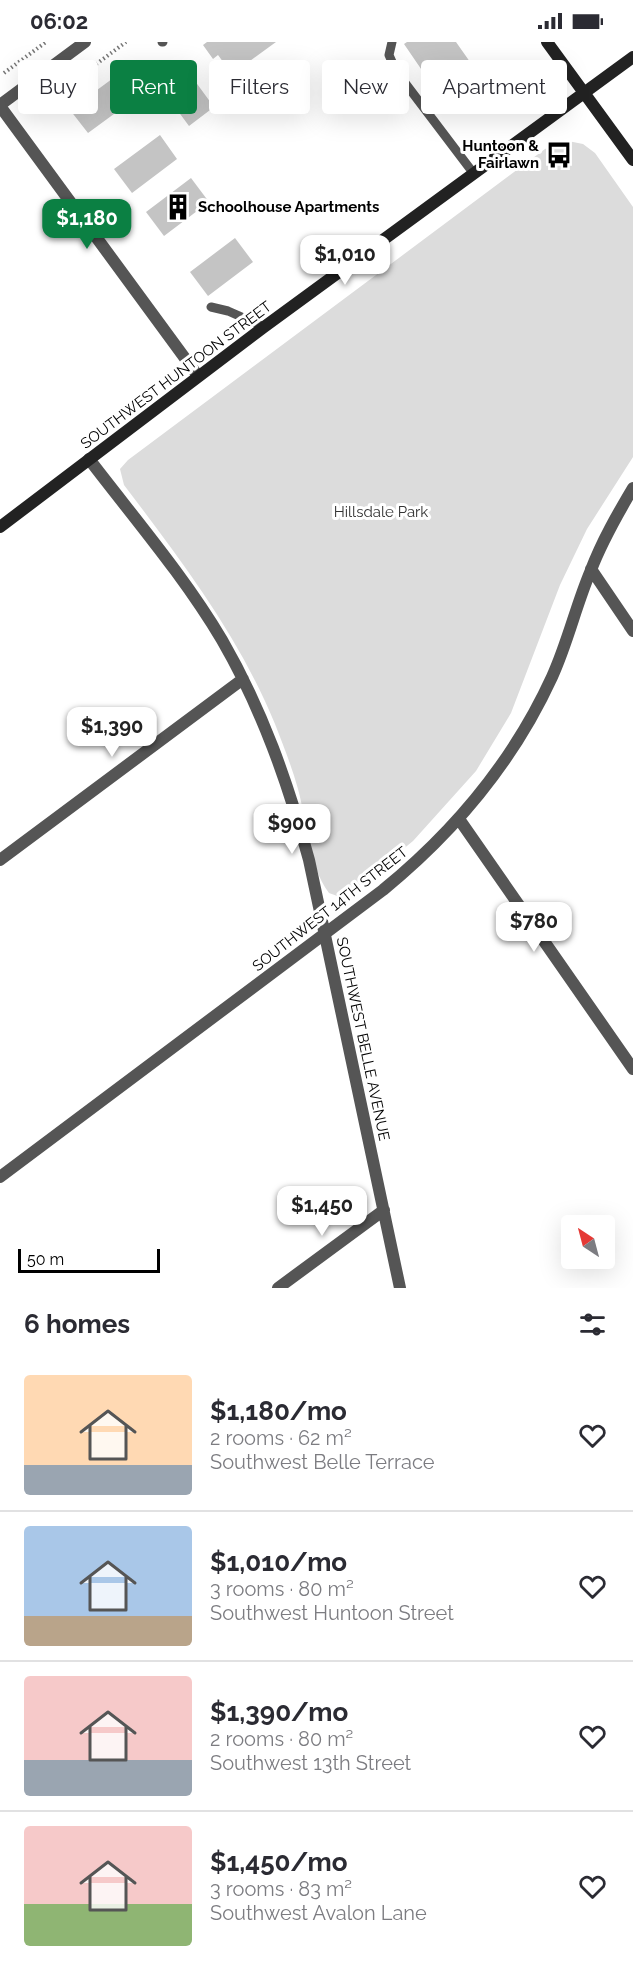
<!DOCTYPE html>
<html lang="en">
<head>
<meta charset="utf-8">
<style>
	:root { --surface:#fff; --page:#f2f2f3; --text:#2b2b33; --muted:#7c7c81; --line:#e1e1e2; --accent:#0b8043 }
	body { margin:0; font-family:Raleway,sans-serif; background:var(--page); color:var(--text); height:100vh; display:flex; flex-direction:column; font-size:22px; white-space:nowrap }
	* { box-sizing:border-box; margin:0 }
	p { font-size:20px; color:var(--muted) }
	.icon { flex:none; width:33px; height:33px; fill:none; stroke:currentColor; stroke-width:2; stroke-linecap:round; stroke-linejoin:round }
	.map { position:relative; height:1246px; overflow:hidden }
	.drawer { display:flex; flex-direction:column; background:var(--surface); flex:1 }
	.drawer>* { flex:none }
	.guide { position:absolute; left:18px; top:18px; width:597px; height:54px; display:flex; gap:12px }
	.needle { width:39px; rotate:324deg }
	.tools { position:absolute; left:561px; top:1173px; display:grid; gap:12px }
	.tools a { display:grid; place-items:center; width:54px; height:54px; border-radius:6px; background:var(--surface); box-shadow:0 6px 24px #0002; font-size:30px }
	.scale { position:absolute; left:18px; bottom:15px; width:142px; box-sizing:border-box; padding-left:6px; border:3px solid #000; border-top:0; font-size:16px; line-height:21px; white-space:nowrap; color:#000; -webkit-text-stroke:4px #fff; paint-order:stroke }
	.price { position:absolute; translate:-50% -51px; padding:0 14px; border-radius:12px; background:#fff; color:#222; font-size:20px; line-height:39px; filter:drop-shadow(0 2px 3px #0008) }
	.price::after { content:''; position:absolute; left:50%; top:36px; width:18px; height:14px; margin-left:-9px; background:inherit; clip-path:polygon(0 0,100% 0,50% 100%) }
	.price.active { background:var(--accent); color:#fff }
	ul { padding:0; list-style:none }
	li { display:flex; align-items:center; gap:18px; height:150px; padding:0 24px }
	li+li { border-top:2px solid var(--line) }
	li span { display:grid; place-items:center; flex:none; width:168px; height:120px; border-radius:6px; color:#555 }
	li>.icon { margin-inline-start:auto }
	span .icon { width:72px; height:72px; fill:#fffc; stroke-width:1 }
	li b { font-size:26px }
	h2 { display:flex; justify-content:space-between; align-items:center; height:72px; padding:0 24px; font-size:26px }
	.tag { padding:0 21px; border-radius:6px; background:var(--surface); box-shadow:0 6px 24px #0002; font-size:21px; line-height:54px }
	.tag.active { background:var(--accent); color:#fff }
	.status { display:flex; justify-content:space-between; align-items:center; height:42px; padding:0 30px; background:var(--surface); direction:ltr }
	.status svg { height:16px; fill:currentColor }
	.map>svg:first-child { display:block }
	.green { fill:#dcdcdc }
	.building { fill:#c4c4c4 }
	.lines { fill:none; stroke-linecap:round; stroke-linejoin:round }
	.path { stroke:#777; stroke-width:4; stroke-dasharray:1.5 3; stroke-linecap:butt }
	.lane { stroke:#555; stroke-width:9 }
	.street { stroke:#555; stroke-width:12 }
	.secondary { stroke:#222; stroke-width:12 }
	.labels { text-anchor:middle; stroke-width:6; stroke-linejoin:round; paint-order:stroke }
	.poi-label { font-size:15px; font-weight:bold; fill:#000; stroke:#fff; text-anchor:end }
	.street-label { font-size:15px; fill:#000; stroke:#fff }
	.park-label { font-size:15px; fill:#333; stroke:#fff }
</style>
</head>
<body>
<div class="status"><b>06:02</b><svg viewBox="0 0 49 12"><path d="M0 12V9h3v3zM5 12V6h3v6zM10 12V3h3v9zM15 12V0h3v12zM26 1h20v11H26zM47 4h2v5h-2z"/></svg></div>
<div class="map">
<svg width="633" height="1246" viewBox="0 0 633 1246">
	<rect width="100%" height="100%" fill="#fff"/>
	<path class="green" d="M 568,99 L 583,102 L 595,111 L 633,165 L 633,415 L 587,487 L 560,543 L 511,671 L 476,729 L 413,799 L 352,849 L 340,855 L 329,851 C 308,823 307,780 298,747 C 292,725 283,703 275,682 C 239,594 181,518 124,443 L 120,427 L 128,418 L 545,107 Z"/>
	<path class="building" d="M 207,0 L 276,0 L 232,32 L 218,13 L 213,17 L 203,3 Z
		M 407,0 L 456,0 L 482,37 L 445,62 L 404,2 Z
		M 181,20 L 214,65 L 189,84 L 155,38 Z
		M 116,34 L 133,58 L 88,91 L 70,68 Z
		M 160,93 L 177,117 L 132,151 L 114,127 Z
		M 191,136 L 209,160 L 164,194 L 146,170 Z
		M 235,196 L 253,220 L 208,254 L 190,230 Z"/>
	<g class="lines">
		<path class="path" d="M 4,31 L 46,0
			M 60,49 L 126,0
			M 33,69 L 42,62"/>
		<path class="lane" d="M 162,0 L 163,0
			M 392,0 L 389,13 L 396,29 L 474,132
			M 35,36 L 54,60
			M 211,265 L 228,269 L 264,285"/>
		<path class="street" d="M 0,63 L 85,0
			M 0,64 L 198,334
			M 89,417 C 134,476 184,534 222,598 C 262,667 288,741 309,818 L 400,1246
			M 591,527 L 633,589
			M 459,777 L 633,1027
			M 0,818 L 243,637
			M 0,1135 L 383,848 C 454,790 513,720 552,635 C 568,600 576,563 591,528 C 602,499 617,473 633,446
			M 278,1246 L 384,1168"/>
		<path class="secondary" d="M 547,0 L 633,118
			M 0,485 L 264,285 L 633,15"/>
	</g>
	<defs>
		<g id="bus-bare" transform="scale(2.07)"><path d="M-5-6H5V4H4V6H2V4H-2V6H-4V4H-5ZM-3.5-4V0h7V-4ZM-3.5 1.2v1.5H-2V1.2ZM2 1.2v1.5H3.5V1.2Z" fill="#000" stroke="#fff" stroke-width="2.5" paint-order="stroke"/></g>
		<g id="building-bare" transform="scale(2.07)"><path d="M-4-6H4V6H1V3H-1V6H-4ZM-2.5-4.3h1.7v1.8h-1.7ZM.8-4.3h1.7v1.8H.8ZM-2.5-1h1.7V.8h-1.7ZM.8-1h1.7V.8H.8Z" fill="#000" stroke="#fff" stroke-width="2.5" paint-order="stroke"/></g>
	</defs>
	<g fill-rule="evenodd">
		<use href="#bus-bare" x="559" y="113"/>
		<use href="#building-bare" x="178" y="165"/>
	</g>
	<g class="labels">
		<g class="poi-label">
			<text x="539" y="109">Huntoon &amp;<tspan x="539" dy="17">Fairlawn</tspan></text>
			<text x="198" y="170" text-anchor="start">Schoolhouse Apartments</text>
		</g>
		<g class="street-label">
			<text transform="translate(176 333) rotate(-37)" y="5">SOUTHWEST HUNTOON STREET</text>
			<text transform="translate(330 867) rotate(-38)" y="5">SOUTHWEST 14TH STREET</text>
			<text transform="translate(363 997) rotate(78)" y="5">SOUTHWEST BELLE AVENUE</text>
		</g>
		<g class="park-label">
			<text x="381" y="475">Hillsdale Park</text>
		</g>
	</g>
</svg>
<div class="tools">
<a><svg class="needle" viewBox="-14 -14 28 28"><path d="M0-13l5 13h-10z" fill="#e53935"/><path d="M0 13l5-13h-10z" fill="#7c7c81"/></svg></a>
</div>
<div class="scale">50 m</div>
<b class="price active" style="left:87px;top:208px">$1,180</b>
<b class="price" style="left:345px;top:244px">$1,010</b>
<b class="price" style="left:112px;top:716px">$1,390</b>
<b class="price" style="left:292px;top:813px">$900</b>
<b class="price" style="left:534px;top:911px">$780</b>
<b class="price" style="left:322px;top:1195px">$1,450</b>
<div class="guide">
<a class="tag">Buy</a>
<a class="tag active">Rent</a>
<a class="tag">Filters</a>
<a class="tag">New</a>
<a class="tag">Apartment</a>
</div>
</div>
<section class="drawer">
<h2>6 homes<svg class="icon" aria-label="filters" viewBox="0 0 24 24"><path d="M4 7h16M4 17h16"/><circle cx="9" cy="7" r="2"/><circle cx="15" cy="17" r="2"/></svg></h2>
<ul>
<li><span style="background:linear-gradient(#ffd9b3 75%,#9aa5b1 0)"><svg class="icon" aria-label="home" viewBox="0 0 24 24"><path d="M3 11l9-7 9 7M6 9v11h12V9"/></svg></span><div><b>$1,180/mo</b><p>2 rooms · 62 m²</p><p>Southwest Belle Terrace</p></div><svg class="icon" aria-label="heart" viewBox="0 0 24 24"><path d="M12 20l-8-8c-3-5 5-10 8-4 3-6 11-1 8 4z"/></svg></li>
<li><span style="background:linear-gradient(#a9c7e8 75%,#b9a48a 0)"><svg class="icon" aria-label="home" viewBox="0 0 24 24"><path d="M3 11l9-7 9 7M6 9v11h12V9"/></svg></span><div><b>$1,010/mo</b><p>3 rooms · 80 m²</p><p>Southwest Huntoon Street</p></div><svg class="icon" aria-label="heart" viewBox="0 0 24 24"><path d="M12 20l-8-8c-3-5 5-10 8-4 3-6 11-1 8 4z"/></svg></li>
<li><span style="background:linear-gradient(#f6c9c9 70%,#9aa5b1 0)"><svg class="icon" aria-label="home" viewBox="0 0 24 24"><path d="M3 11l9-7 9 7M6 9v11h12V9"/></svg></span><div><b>$1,390/mo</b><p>2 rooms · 80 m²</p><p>Southwest 13th Street</p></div><svg class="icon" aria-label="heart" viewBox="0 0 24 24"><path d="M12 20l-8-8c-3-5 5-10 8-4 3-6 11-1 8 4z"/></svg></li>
<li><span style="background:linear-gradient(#f6c9c9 65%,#8fb573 0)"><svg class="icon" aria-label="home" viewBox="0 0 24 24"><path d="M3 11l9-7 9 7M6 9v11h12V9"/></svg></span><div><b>$1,450/mo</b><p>3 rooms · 83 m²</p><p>Southwest Avalon Lane</p></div><svg class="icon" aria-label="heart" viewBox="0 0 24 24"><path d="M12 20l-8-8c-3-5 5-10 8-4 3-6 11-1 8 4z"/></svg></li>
</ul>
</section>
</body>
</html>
